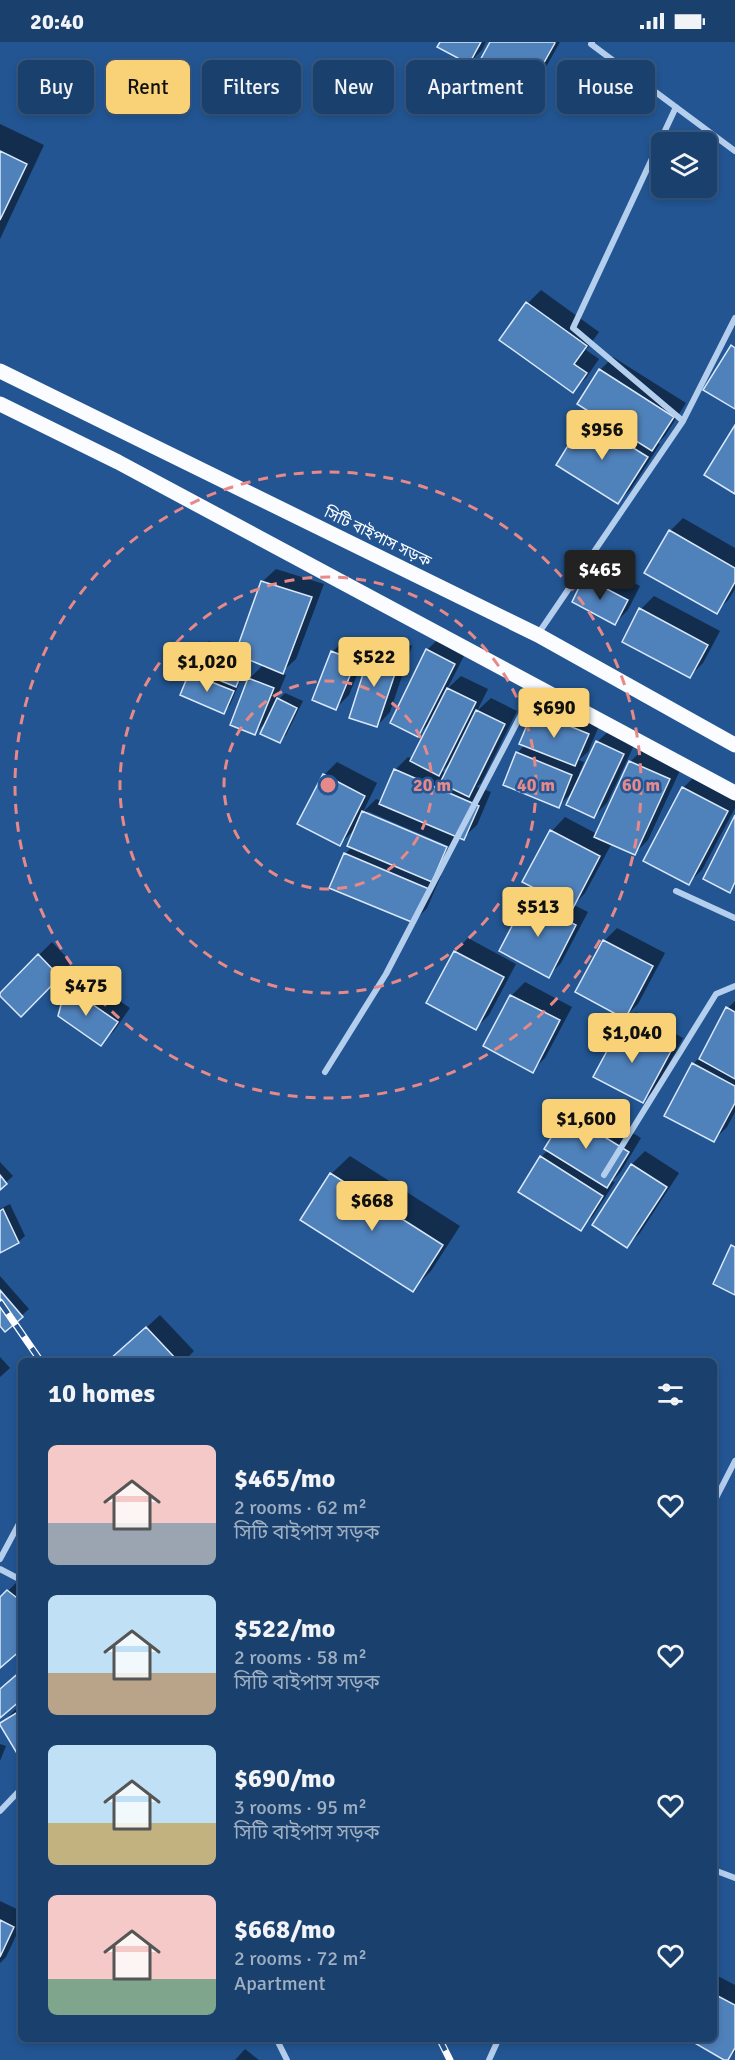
<!DOCTYPE html>
<html lang="en">
<head>
<meta charset="utf-8">
<style>
	:root { --surface:#1a406e; --page:#234773; --text:#f1f3f6; --muted:#9fafc2; --line:#385981; --accent:#f9d176 }
	body { margin:0; font-family:Signika,"Noto Sans Bengali",sans-serif; background:var(--page); color:var(--text); height:100vh; display:flex; flex-direction:column; font-size:22px; white-space:nowrap }
	* { box-sizing:border-box; margin:0 }
	p { font-size:20px; color:var(--muted) }
	.icon { flex:none; width:33px; height:33px; fill:none; stroke:currentColor; stroke-width:2; stroke-linecap:round; stroke-linejoin:round }
	.map { position:relative; flex:1; overflow:hidden }
	.panel { position:absolute; left:18px; top:1316px; width:699px; height:684px; display:flex; flex-direction:column; background:var(--surface); border-radius:9px; box-shadow:0 3px 9px #0003,0 0 0 2px var(--line) }
	.panel>* { flex:none }
	.guide { position:absolute; left:18px; top:18px; width:699px; height:54px; display:flex; gap:12px }
	.fabs { position:absolute; left:651px; top:90px; display:grid; gap:12px }
	.fabs a { display:grid; place-items:center; width:66px; height:66px; border-radius:9px; background:var(--surface); box-shadow:0 3px 9px #0003,0 0 0 2px var(--line); font-size:30px }
	.price { position:absolute; translate:-50% -51px; padding:0 14px; border-radius:6px; background:var(--accent); color:#111; font-size:20px; line-height:39px; filter:drop-shadow(0 2px 3px #0008) }
	.price::after { content:''; position:absolute; left:50%; top:36px; width:18px; height:14px; margin-left:-9px; background:inherit; clip-path:polygon(0 0,100% 0,50% 100%) }
	.price.current { background:#222; color:#fff }
	ul { padding:0; list-style:none }
	li { display:flex; align-items:center; gap:18px; height:150px; padding:0 30px }
	li span { display:grid; place-items:center; flex:none; width:168px; height:120px; border-radius:9px; color:#555 }
	li>.icon { margin-inline-start:auto }
	span .icon { width:72px; height:72px; fill:#fffc; stroke-width:1 }
	li b { font-size:26px }
	h2 { display:flex; justify-content:space-between; align-items:center; height:72px; padding:0 30px; font-size:26px }
	.tag { padding:0 21px; border-radius:9px; background:var(--surface); box-shadow:0 3px 9px #0003,0 0 0 2px var(--line); font-size:21px; line-height:54px }
	.tag.current { background:var(--accent); color:#111 }
	.status { display:flex; justify-content:space-between; align-items:center; height:42px; padding:0 30px; background:var(--surface); direction:ltr }
	.status svg { height:16px; fill:currentColor }
	.map>svg:first-child { display:block }
	.shadow { fill:#0007; fill-rule:evenodd }
	.building { fill:#4f81ba; stroke:#d9e8f9; stroke-width:1.5 }
	.lines { fill:none; stroke-linecap:round; stroke-linejoin:round }
	.minor { stroke:#b4cfed; stroke-width:6 }
	.primary { stroke:#fafcff; stroke-width:15 }
	.rail-casing { stroke:#fff; stroke-width:7 }
	.rail { stroke:#225592; stroke-width:4.5; stroke-dasharray:14; stroke-linecap:butt }
	.ring { fill:none; stroke:#e88989; stroke-width:3; stroke-dasharray:10 8 }
	.labels { text-anchor:middle; stroke-width:5; stroke-linejoin:round; paint-order:stroke }
	.street-label { font-size:16px; fill:#fff; stroke:#225592 }
	.centre { fill:#e88989; stroke:#225592; stroke-width:3 }
	.ring-label { font-size:18px; text-anchor:middle; font-weight:bold; fill:#e88989; stroke:#225592; stroke-width:5; stroke-linejoin:round; paint-order:stroke }
</style>
</head>
<body>
<div class="status"><b>20:40</b><svg viewBox="0 0 49 12"><path d="M0 12V9h3v3zM5 12V6h3v6zM10 12V3h3v9zM15 12V0h3v12zM26 1h20v11H26zM47 4h2v5h-2z"/></svg></div>
<div class="map">
<svg width="735" height="2018" viewBox="0 0 735 2018">
	<rect width="100%" height="100%" fill="#225592"/>
	<path class="shadow" d="M 442,0 L 486,0 L 482,8 L 469,21 Z
		M 492,0 L 560,0 L 541,34 L 528,47 Z
		M 0,82 L 44,103 L 0,197 Z
		M 541,248 L 599,290 L 586,308 L 599,317 L 586,336 L 573,349 L 501,298 L 528,261 Z
		M 613,315 L 686,361 L 665,394 L 658,401 L 660,402 L 631,447 L 618,460 L 587,377 L 593,370 L 600,328 Z
		M 683,476 L 735,506 L 735,547 L 729,557 L 716,570 L 670,489 Z
		M 598,523 L 640,544 L 628,568 L 615,581 L 585,536 Z
		M 276,527 L 324,542 L 296,617 L 281,631 L 286,633 L 274,662 L 285,651 L 303,659 L 286,693 L 279,699 L 268,678 L 255,691 L 249,637 L 264,622 L 250,617 L 242,637 L 237,642 L 239,642 L 230,663 L 224,670 L 190,632 L 196,627 L 203,605 L 209,599 L 238,610 L 262,540 Z
		M 654,554 L 720,589 L 703,621 L 690,634 L 641,567 Z
		M 386,595 L 412,604 L 390,670 L 377,684 L 373,608 Z
		M 440,595 L 467,608 L 447,647 L 461,634 L 488,647 L 477,669 L 491,656 L 517,669 L 481,741 L 477,745 L 491,750 L 477,783 L 463,796 L 458,794 L 453,806 L 367,769 L 367,773 L 452,809 L 438,832 L 441,834 L 427,866 L 414,880 L 345,812 L 352,805 L 356,786 L 340,802 L 324,733 L 337,720 L 377,741 L 363,770 L 376,757 L 382,759 L 395,728 L 408,715 L 413,717 L 431,679 L 418,693 L 427,608 ZM 452,719 L 446,731 L 442,729 Z
		M 346,597 L 368,606 L 349,653 L 336,666 L 332,610 Z
		M 547,657 L 601,679 L 588,710 L 579,718 L 584,720 L 579,732 L 582,733 L 597,700 L 611,687 L 636,699 L 607,761 L 594,774 L 574,749 L 558,764 L 517,711 L 525,703 L 534,670 Z
		M 643,707 L 682,724 L 648,798 L 635,811 L 612,801 L 585,851 L 574,863 L 588,870 L 561,921 L 548,934 L 528,858 L 539,847 L 524,839 L 552,789 L 565,775 L 597,792 L 630,720 Z
		M 696,733 L 735,753 L 735,766 L 702,828 L 688,841 L 683,746 Z
		M 617,886 L 665,911 L 638,962 L 625,975 L 604,899 Z
		M 468,896 L 516,922 L 489,973 L 476,986 L 428,961 L 455,910 Z
		M 52,900 L 72,921 L 21,972 L 0,952 Z
		M 80,932 L 130,966 L 114,989 L 101,1002 L 67,945 Z
		M 525,940 L 572,965 L 545,1016 L 532,1029 L 485,1004 L 512,953 Z
		M 735,959 L 735,1070 L 727,1085 L 714,1098 L 693,1022 L 704,1011 L 728,966 Z
		M 636,970 L 683,996 L 656,1046 L 643,1059 L 595,1034 L 622,983 Z
		M 580,1059 L 641,1096 L 620,1131 L 612,1139 L 615,1140 L 593,1174 L 580,1187 L 541,1115 L 548,1108 L 567,1072 Z
		M 645,1109 L 679,1131 L 640,1191 L 627,1204 L 594,1183 L 632,1122 Z
		M 350,1114 L 460,1184 L 431,1229 L 412,1248 L 331,1132 Z
		M 0,1120 L 13,1134 L 0,1146 Z
		M 10,1162 L 25,1194 L 18,1200 L 0,1209 L 0,1167 Z
		M 0,1234 L 29,1267 L 5,1288 L 0,1282 Z
		M 160,1273 L 194,1309 L 185,1318 L 111,1318 Z
		M 0,1315 L 10,1326 L 0,1335 Z
		M 21,1536 L 21,1606 L 0,1624 L 0,1557 Z
		M 21,1662 L 21,1715 L 1,1682 Z
		M 0,1702 L 6,1704 L 0,1719 Z
		M 0,1859 L 21,1869 L 21,1883 L 6,1915 L 0,1921 Z
		M 714,1932 L 735,1943 L 735,2010 L 727,2018 L 714,1996 Z
		M 245,2007 L 259,2018 L 235,2018 Z"/>
	<path class="building" d="M 440,0 L 481,0 L 469,22 L 437,5 Z
		M 490,0 L 554,0 L 555,1 L 528,49 L 478,22 Z
		M 0,109 L 27,122 L 0,178 Z
		M 526,260 L 587,304 L 574,322 L 587,331 L 573,351 L 499,298 Z
		M 731,303 L 735,306 L 735,367 L 703,348 Z
		M 599,327 L 674,375 L 652,409 L 577,362 Z
		M 585,376 L 648,415 L 618,462 L 556,423 Z
		M 735,383 L 735,452 L 704,433 Z
		M 669,488 L 735,526 L 735,540 L 717,572 L 644,531 Z
		M 584,535 L 628,558 L 615,583 L 572,560 Z
		M 261,539 L 312,555 L 283,632 L 235,612 Z
		M 639,566 L 708,603 L 690,636 L 622,600 Z
		M 201,604 L 245,622 L 236,645 L 192,627 Z
		M 371,607 L 400,617 L 377,685 L 349,676 Z
		M 426,607 L 455,622 L 418,695 L 390,681 Z
		M 331,609 L 356,619 L 336,668 L 312,658 Z
		M 189,631 L 234,649 L 224,672 L 180,653 Z
		M 248,636 L 274,646 L 255,693 L 230,683 Z
		M 447,646 L 476,660 L 439,734 L 410,719 Z
		M 277,656 L 297,666 L 280,701 L 260,692 Z
		M 476,668 L 505,682 L 469,755 L 440,741 Z
		M 533,669 L 589,692 L 575,724 L 519,702 Z
		M 596,699 L 624,712 L 594,776 L 566,763 Z
		M 516,710 L 572,733 L 559,766 L 503,743 Z
		M 629,719 L 670,737 L 635,813 L 594,795 Z
		M 394,727 L 479,764 L 464,798 L 379,762 Z
		M 323,732 L 365,754 L 340,804 L 297,782 Z
		M 682,745 L 728,769 L 689,843 L 643,819 Z
		M 362,769 L 447,805 L 432,840 L 347,804 Z
		M 735,773 L 735,840 L 730,851 L 703,837 Z
		M 550,788 L 600,814 L 573,866 L 522,840 Z
		M 344,811 L 429,847 L 414,881 L 329,846 Z
		M 526,857 L 576,883 L 549,936 L 499,909 Z
		M 603,898 L 653,924 L 625,977 L 575,950 Z
		M 454,909 L 504,935 L 476,988 L 426,961 Z
		M 38,912 L 60,935 L 21,975 L 0,954 L 0,951 Z
		M 66,944 L 118,980 L 101,1004 L 58,974 Z
		M 510,953 L 560,978 L 533,1031 L 483,1004 Z
		M 726,965 L 735,970 L 735,1037 L 699,1017 Z
		M 621,983 L 671,1009 L 643,1061 L 593,1035 Z
		M 692,1021 L 735,1044 L 735,1061 L 714,1100 L 664,1074 Z
		M 566,1071 L 629,1110 L 607,1146 L 544,1107 Z
		M 540,1114 L 603,1154 L 581,1189 L 518,1150 Z
		M 631,1122 L 667,1145 L 627,1206 L 592,1183 Z
		M 330,1131 L 443,1203 L 413,1250 L 300,1178 Z
		M 0,1133 L 7,1142 L 0,1148 Z
		M 3,1167 L 19,1201 L 0,1211 L 0,1169 Z
		M 731,1203 L 735,1205 L 735,1253 L 713,1242 Z
		M 0,1248 L 23,1275 L 5,1290 L 0,1284 Z
		M 146,1285 L 177,1318 L 109,1318 Z
		M 7,1548 L 21,1559 L 21,1608 L 0,1626 L 0,1555 Z
		M 21,1629 L 21,1658 L 0,1676 L 0,1647 Z
		M 21,1668 L 21,1718 L 0,1683 L 0,1681 Z
		M 0,1878 L 14,1885 L 0,1915 Z
		M 714,1952 L 735,1963 L 735,2006 L 728,2018 L 724,2018 L 686,1996 L 714,1996 Z"/>
	<g class="lines">
		<path class="minor" d="M 592,0 L 591,2 L 735,109
			M 676,65 L 573,286 L 683,379
			M 538,592 L 683,379 L 735,276
			M 676,849 L 735,876
			M 325,1030 L 386,932 L 536,644
			M 604,1133 L 716,952 L 735,944
			M 714,1460 L 735,1419
			M 0,1517 L 21,1478
			M 0,1527 L 21,1538
			M 0,1769 L 21,1747
			M 714,1828 L 735,1836
			M 276,1996 L 287,2018
			M 489,2018 L 499,1996"/>
		<path class="primary" d="M 0,329 L 538,593 L 735,703
			M 0,362 L 118,420 L 735,751"/>
		<g class="rail-casing">
			<path id="rail" d="M 0,1260 L 40,1318
				M 439,1996 L 450,2018"/>
		</g>
		<use href="#rail" class="rail"/>
	</g>
	<g class="ring">
		<circle cx="328" cy="743" r="104"/>
		<circle cx="328" cy="743" r="208"/>
		<circle cx="328" cy="743" r="313"/>
	</g>
	<g class="labels">
		<g class="street-label">
			<text transform="translate(378 494) rotate(26)" y="6">সিটি বাইপাস সড়ক</text>
		</g>
	</g>
	<circle cx="328" cy="743" r="9" class="centre"/>
	<g class="ring-label">
		<text x="432" y="749">20 m</text>
		<text x="536" y="749">40 m</text>
		<text x="641" y="749">60 m</text>
	</g>
</svg>
<div class="fabs">
<a><svg class="icon" aria-label="layers" viewBox="0 0 24 24"><path d="M12 4l9 5-9 5-9-5zM3 14l9 5 9-5"/></svg></a>
</div>
<b class="price" style="left:602px;top:419px">$956</b>
<b class="price current" style="left:600px;top:559px">$465</b>
<b class="price" style="left:374px;top:646px">$522</b>
<b class="price" style="left:207px;top:651px">$1,020</b>
<b class="price" style="left:554px;top:697px">$690</b>
<b class="price" style="left:538px;top:896px">$513</b>
<b class="price" style="left:86px;top:975px">$475</b>
<b class="price" style="left:632px;top:1022px">$1,040</b>
<b class="price" style="left:586px;top:1108px">$1,600</b>
<b class="price" style="left:372px;top:1190px">$668</b>
<div class="guide">
<a class="tag">Buy</a>
<a class="tag current">Rent</a>
<a class="tag">Filters</a>
<a class="tag">New</a>
<a class="tag">Apartment</a>
<a class="tag">House</a>
</div>
<section class="panel">
<h2>10 homes<svg class="icon" aria-label="filters" viewBox="0 0 24 24"><path d="M4 7h16M4 17h16"/><circle cx="9" cy="7" r="2"/><circle cx="15" cy="17" r="2"/></svg></h2>
<ul>
<li><span style="background:linear-gradient(#f6c9c9 65%,#9aa5b1 0)"><svg class="icon" aria-label="home" viewBox="0 0 24 24"><path d="M3 11l9-7 9 7M6 9v11h12V9"/></svg></span><div><b>$465/mo</b><p>2 rooms · 62 m²</p><p>সিটি বাইপাস সড়ক</p></div><svg class="icon" aria-label="heart" viewBox="0 0 24 24"><path d="M12 20l-8-8c-3-5 5-10 8-4 3-6 11-1 8 4z"/></svg></li>
<li><span style="background:linear-gradient(#bfe0f5 65%,#b9a48a 0)"><svg class="icon" aria-label="home" viewBox="0 0 24 24"><path d="M3 11l9-7 9 7M6 9v11h12V9"/></svg></span><div><b>$522/mo</b><p>2 rooms · 58 m²</p><p>সিটি বাইপাস সড়ক</p></div><svg class="icon" aria-label="heart" viewBox="0 0 24 24"><path d="M12 20l-8-8c-3-5 5-10 8-4 3-6 11-1 8 4z"/></svg></li>
<li><span style="background:linear-gradient(#bfe0f5 65%,#c2b280 0)"><svg class="icon" aria-label="home" viewBox="0 0 24 24"><path d="M3 11l9-7 9 7M6 9v11h12V9"/></svg></span><div><b>$690/mo</b><p>3 rooms · 95 m²</p><p>সিটি বাইপাস সড়ক</p></div><svg class="icon" aria-label="heart" viewBox="0 0 24 24"><path d="M12 20l-8-8c-3-5 5-10 8-4 3-6 11-1 8 4z"/></svg></li>
<li><span style="background:linear-gradient(#f6c9c9 70%,#7fa58c 0)"><svg class="icon" aria-label="home" viewBox="0 0 24 24"><path d="M3 11l9-7 9 7M6 9v11h12V9"/></svg></span><div><b>$668/mo</b><p>2 rooms · 72 m²</p><p>Apartment</p></div><svg class="icon" aria-label="heart" viewBox="0 0 24 24"><path d="M12 20l-8-8c-3-5 5-10 8-4 3-6 11-1 8 4z"/></svg></li>
</ul>
</section>
</div>
</body>
</html>
